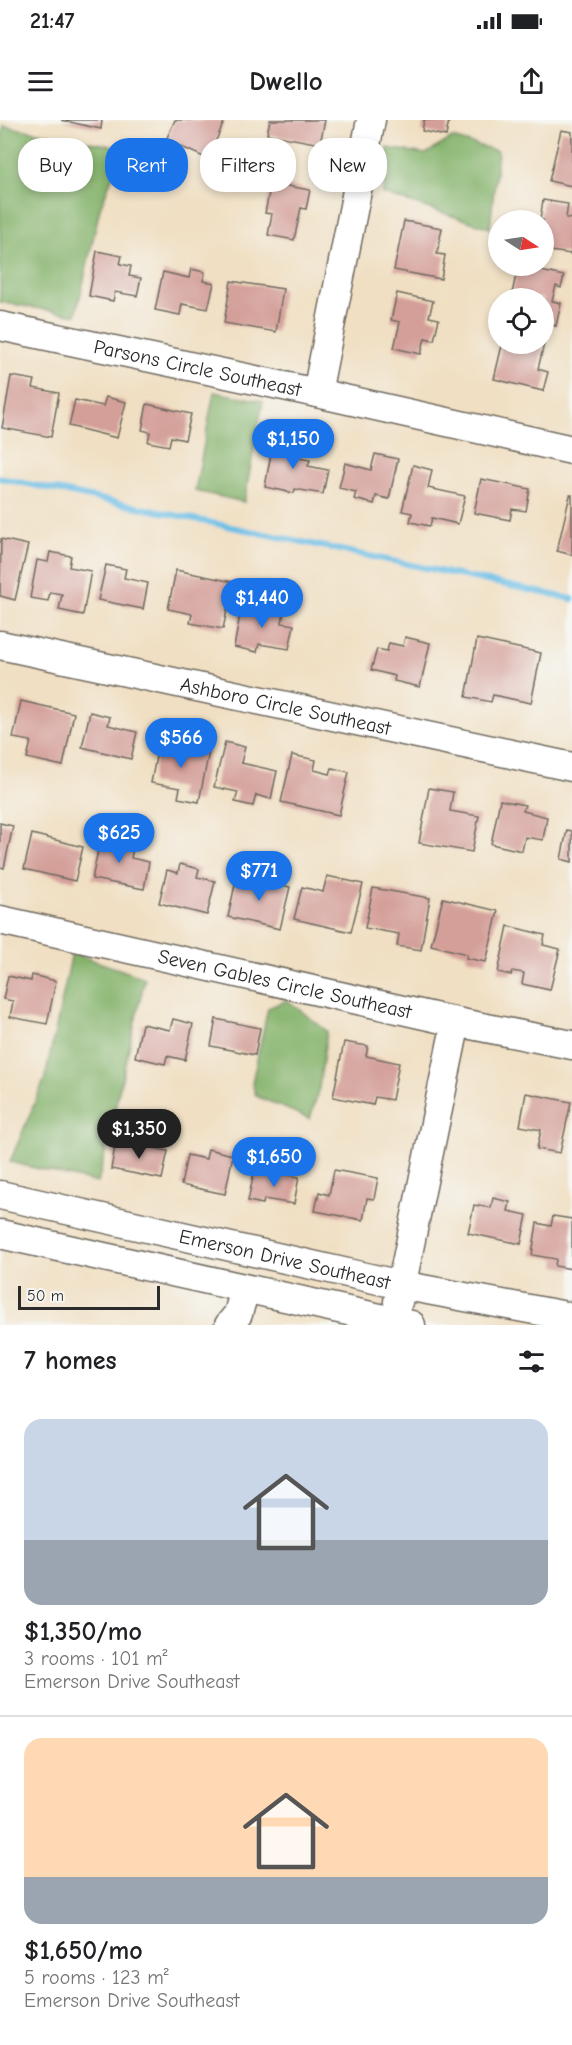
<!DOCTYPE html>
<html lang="en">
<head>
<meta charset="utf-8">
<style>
	:root { --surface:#fff; --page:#f6f6f6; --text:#202124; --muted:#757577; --line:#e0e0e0; --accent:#1a73e8 }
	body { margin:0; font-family:"Comic Neue",sans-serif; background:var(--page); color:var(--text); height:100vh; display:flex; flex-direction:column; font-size:22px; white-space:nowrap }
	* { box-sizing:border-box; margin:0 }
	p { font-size:20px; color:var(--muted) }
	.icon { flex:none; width:33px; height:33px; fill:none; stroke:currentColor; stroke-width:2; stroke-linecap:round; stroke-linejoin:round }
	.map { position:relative; height:1205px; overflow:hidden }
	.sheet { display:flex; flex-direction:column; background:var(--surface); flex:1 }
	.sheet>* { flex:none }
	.guide { position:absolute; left:18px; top:18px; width:537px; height:54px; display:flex; gap:12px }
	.needle { width:39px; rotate:102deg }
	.fabs { position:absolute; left:488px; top:90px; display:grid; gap:12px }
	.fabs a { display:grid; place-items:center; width:66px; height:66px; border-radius:50%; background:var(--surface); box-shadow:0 3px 9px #0003; font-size:30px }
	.scale { position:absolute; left:18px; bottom:15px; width:142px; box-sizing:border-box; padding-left:6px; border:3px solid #2b2b2b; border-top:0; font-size:16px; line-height:21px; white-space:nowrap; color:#2b2b2b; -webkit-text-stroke:4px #f6f6f2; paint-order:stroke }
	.price { position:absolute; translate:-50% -51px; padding:0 14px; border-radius:21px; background:var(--accent); color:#fff; font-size:20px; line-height:39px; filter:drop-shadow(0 2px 3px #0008) }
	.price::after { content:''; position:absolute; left:50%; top:36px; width:18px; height:14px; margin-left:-9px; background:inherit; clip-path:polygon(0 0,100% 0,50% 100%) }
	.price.on { background:#222; color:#fff }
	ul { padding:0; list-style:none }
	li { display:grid; align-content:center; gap:12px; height:318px; padding:0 24px }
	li+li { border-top:2px solid var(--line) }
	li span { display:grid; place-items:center; height:186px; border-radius:18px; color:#555 }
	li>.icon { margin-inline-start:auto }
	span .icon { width:108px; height:108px; fill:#fffc; stroke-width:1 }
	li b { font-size:26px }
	h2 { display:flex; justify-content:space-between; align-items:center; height:72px; padding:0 24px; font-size:26px }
	.chip { padding:0 21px; border-radius:24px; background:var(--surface); box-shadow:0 3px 9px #0003; font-size:21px; line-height:54px }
	.chip.on { background:var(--accent); color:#fff }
	.status { display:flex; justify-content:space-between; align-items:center; height:42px; padding:0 30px; background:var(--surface); direction:ltr }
	.status svg { height:16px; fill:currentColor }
	header { display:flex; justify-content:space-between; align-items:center; height:78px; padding:0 24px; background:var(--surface); font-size:27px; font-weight:700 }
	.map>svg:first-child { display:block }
	.forest { fill:#85b36c; stroke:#586f4c; stroke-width:1.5 }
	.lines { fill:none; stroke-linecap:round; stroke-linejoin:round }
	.stream { stroke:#6abee6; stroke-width:6 }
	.building { fill:#d49f99 }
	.minor-casing { stroke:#706a60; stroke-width:31 }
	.minor { stroke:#fff; stroke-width:28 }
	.labels { text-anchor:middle; stroke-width:4.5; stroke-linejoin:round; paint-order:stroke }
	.street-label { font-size:20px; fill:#2b2b2b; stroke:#f6f6f2 }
</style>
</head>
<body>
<div class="status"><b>21:47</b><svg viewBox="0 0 49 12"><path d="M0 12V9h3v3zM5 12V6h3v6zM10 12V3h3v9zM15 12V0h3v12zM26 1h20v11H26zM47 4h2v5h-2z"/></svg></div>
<header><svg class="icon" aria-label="menu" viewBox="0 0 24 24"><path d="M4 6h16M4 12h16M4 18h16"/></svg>Dwello<svg class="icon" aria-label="share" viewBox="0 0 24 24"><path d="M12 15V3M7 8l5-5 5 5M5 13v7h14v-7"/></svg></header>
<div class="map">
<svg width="572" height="1205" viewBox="0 0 572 1205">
	<rect width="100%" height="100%" fill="#f6f6f2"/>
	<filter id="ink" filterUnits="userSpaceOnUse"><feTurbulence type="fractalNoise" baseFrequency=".0167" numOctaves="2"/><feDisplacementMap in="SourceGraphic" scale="12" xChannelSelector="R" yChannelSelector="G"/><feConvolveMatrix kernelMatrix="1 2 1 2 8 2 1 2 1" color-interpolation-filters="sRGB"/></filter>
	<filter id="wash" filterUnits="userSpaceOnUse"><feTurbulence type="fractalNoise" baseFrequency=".008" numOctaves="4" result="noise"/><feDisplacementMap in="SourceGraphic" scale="24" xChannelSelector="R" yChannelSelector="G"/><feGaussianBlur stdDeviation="1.35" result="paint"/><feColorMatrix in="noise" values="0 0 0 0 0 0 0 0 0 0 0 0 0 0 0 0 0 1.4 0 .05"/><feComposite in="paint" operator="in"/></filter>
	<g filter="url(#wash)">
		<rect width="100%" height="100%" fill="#f0dfc2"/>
		<path class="forest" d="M 4,6 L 124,28 L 100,88 L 76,195 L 0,182 L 0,27 Z
			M 452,18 L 498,31 L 490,108 L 383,74 L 388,28 L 426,34 Z
			M 214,272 L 263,281 L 244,382 L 195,371 Z
			M 72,833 L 145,858 L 98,1063 L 10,1042 L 45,958 Z
			M 287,880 L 327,911 L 319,968 L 310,999 L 256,976 L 252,963 L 268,888 Z"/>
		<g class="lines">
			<path class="stream" d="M 0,358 L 572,479"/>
		</g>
		<g id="blocks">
			<path class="building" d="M 61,0 L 102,0 L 101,9 Z
				M 175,0 L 219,0 L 224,2 L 208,39 L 166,20 Z
				M 270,0 L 325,0 L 320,24 L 267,14 Z
				M 424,0 L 449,0 L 446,16 L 422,11 Z
				M 561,10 L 572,12 L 572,66 L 549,61 Z
				M 271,63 L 310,70 L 306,89 L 301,88 L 294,120 L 268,115 L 272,94 L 265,93 Z
				M 543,80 L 568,84 L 566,98 L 572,99 L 571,134 L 543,130 L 543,100 L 540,100 Z
				M 404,101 L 442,108 L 437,134 L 445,135 L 441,159 L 394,150 Z
				M 97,131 L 122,136 L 120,144 L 131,146 L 129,156 L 141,158 L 137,176 L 115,172 L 113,181 L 89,176 Z
				M 518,146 L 564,156 L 561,168 L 556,166 L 552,181 L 561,183 L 556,206 L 543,203 L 543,178 L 511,178 Z
				M 191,149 L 205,152 L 203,161 L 214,163 L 208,189 L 182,184 L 180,195 L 155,190 L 163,152 L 189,158 Z
				M 231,161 L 283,169 L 276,212 L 224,203 Z
				M 397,173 L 433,181 L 429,197 L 439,199 L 434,220 L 425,218 L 421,234 L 394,228 L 400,202 L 391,200 Z
				M 515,224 L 544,224 L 538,249 L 548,252 L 543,271 L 494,259 L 502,225 L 514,228 Z
				M 11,256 L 35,260 L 33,268 L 59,273 L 51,317 L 2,308 Z
				M 106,277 L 126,282 L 117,318 L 69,306 L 75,280 L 103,286 Z
				M 147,284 L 191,294 L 185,320 L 171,317 L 169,326 L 148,322 L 150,312 L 142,310 Z
				M 274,316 L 296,320 L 293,337 L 310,340 L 308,346 L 328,350 L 323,374 L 295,369 L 294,373 L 265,367 Z
				M 375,334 L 398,339 L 389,379 L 376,376 L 374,384 L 354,379 L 356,372 L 339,368 L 345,343 L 371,350 Z
				M 413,345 L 432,350 L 428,368 L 465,376 L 458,404 L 432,398 L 430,406 L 410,402 L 412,393 L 402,391 Z
				M 481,359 L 530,369 L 526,391 L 512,389 L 510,400 L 474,393 Z
				M 570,375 L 572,375 L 572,435 L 557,431 Z
				M 1,419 L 28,425 L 15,480 L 0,476 Z
				M 50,432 L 71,436 L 69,447 L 91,451 L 83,495 L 59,490 L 62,474 L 50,472 L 48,481 L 30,478 L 37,440 L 48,442 Z
				M 106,445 L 126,449 L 124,458 L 148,463 L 143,489 L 98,480 Z
				M 176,450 L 233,462 L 223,509 L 190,503 L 192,494 L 168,489 Z
				M 242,484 L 284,491 L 282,503 L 294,505 L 289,529 L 259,524 L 257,532 L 234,527 Z
				M 405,517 L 430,523 L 420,567 L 394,561 L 395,556 L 371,550 L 377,529 L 387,531 L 389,523 L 403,526 Z
				M 477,519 L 541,533 L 531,583 L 493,575 L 491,582 L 466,577 Z
				M 21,581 L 74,593 L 63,646 L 27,638 L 31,621 L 13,618 Z
				M 90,592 L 110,597 L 108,605 L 137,612 L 131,639 L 82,627 Z
				M 159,621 L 209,631 L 199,682 L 178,678 L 180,668 L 151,663 Z
				M 225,622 L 245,627 L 241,643 L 277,651 L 271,679 L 256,675 L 253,686 L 235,682 L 238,672 L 214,667 Z
				M 292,635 L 316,640 L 314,650 L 330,654 L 332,648 L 349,652 L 339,695 L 281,682 Z
				M 429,668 L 453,672 L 450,691 L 479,696 L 472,732 L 419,723 Z
				M 500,680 L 525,685 L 523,691 L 547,697 L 543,720 L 525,717 L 522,731 L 491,724 Z
				M 0,703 L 13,706 L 4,748 L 0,747 Z
				M 567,710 L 572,711 L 572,742 L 561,739 Z
				M 32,714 L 83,727 L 75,761 L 24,749 Z
				M 101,716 L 134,723 L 131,738 L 149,742 L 144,769 L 92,759 Z
				M 180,744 L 199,749 L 197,757 L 215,761 L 207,795 L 159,783 L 167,750 L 178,753 Z
				M 237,755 L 290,767 L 280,809 L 228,797 Z
				M 327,756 L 363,764 L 351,812 L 294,799 L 302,767 L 323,772 Z
				M 373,768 L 430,778 L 421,830 L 397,826 L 399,814 L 365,808 Z
				M 443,778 L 498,791 L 486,842 L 466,838 L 467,834 L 431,825 Z
				M 508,806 L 545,815 L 543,825 L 560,829 L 550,870 L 522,864 L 524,853 L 512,851 L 511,855 L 498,852 Z
				M 32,855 L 56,861 L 47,904 L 10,897 L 13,881 L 3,879 L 8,856 L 31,861 Z
				M 173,899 L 193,904 L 185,940 L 167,936 L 165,944 L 135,937 L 142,904 L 170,910 Z
				M 216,899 L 260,908 L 255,935 L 211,926 Z
				M 344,922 L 368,926 L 366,936 L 399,943 L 392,980 L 375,977 L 373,985 L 333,977 Z
				M 526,973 L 571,982 L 560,1033 L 537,1029 L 541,1010 L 520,1006 Z
				M 116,1021 L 168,1031 L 162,1059 L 111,1049 Z
				M 208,1029 L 233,1035 L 225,1074 L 181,1065 L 187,1035 L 206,1039 Z
				M 334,1050 L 378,1058 L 374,1079 L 367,1078 L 363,1100 L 315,1091 L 319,1072 L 329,1075 Z
				M 254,1052 L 278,1057 L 278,1053 L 299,1057 L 294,1084 L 264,1079 L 263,1084 L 248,1081 Z
				M 493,1078 L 510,1082 L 508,1091 L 527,1095 L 521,1124 L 468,1113 L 474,1085 L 491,1088 Z
				M 553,1096 L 572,1099 L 572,1149 L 555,1146 L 556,1139 L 532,1135 L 537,1103 L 551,1106 Z"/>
		</g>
	</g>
	<g filter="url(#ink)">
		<use href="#blocks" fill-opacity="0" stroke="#706a60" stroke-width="1.5"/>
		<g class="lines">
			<g class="minor-casing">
				<g id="minor">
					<path id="s1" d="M 0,206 L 317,273 L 572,330"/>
					<path d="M 317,273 L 371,0"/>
					<path id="s2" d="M 0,525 L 572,647"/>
					<path id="s3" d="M 0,800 L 456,902 L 572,925"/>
					<path id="s4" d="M 0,1075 L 401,1165 L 572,1197"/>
					<path d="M 0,1114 L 411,1205"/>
					<path d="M 398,1182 L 456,902"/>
					<path d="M 229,1205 L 238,1194 L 245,1169"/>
				</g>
			</g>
			<use href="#minor" class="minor"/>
		</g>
	</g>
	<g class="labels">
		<g class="street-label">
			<text dy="7" stroke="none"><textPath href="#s1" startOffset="202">Parsons Circle Southeast</textPath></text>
			<text dy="7" stroke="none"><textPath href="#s2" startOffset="292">Ashboro Circle Southeast</textPath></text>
			<text dy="7" stroke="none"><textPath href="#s3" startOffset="292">Seven Gables Circle Southeast</textPath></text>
			<text dy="7" stroke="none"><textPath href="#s4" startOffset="292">Emerson Drive Southeast</textPath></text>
		</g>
	</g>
</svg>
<div class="fabs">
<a><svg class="needle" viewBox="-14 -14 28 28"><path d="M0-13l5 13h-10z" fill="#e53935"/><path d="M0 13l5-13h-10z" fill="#757577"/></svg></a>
<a><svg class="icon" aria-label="locate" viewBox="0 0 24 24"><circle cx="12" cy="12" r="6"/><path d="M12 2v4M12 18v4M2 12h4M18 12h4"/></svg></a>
</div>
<div class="scale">50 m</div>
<b class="price" style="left:293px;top:350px">$1,150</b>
<b class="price" style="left:262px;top:509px">$1,440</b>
<b class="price" style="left:181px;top:649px">$566</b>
<b class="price" style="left:119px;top:744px">$625</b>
<b class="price" style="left:259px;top:782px">$771</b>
<b class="price on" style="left:139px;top:1040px">$1,350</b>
<b class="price" style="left:274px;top:1068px">$1,650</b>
<div class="guide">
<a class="chip">Buy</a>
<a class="chip on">Rent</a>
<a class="chip">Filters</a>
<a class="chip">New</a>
</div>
</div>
<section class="sheet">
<h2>7 homes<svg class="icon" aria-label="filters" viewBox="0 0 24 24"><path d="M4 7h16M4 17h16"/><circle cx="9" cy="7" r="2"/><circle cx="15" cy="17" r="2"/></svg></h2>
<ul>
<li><span style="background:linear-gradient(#c9d6e8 65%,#9aa5b1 0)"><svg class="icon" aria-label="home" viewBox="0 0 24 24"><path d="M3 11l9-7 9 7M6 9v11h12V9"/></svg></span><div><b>$1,350/mo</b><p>3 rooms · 101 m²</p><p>Emerson Drive Southeast</p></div></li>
<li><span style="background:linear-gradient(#ffd9b3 75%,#9aa5b1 0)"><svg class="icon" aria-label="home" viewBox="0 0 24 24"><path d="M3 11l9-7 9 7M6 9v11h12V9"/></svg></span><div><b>$1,650/mo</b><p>5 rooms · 123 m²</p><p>Emerson Drive Southeast</p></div></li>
</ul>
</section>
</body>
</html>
